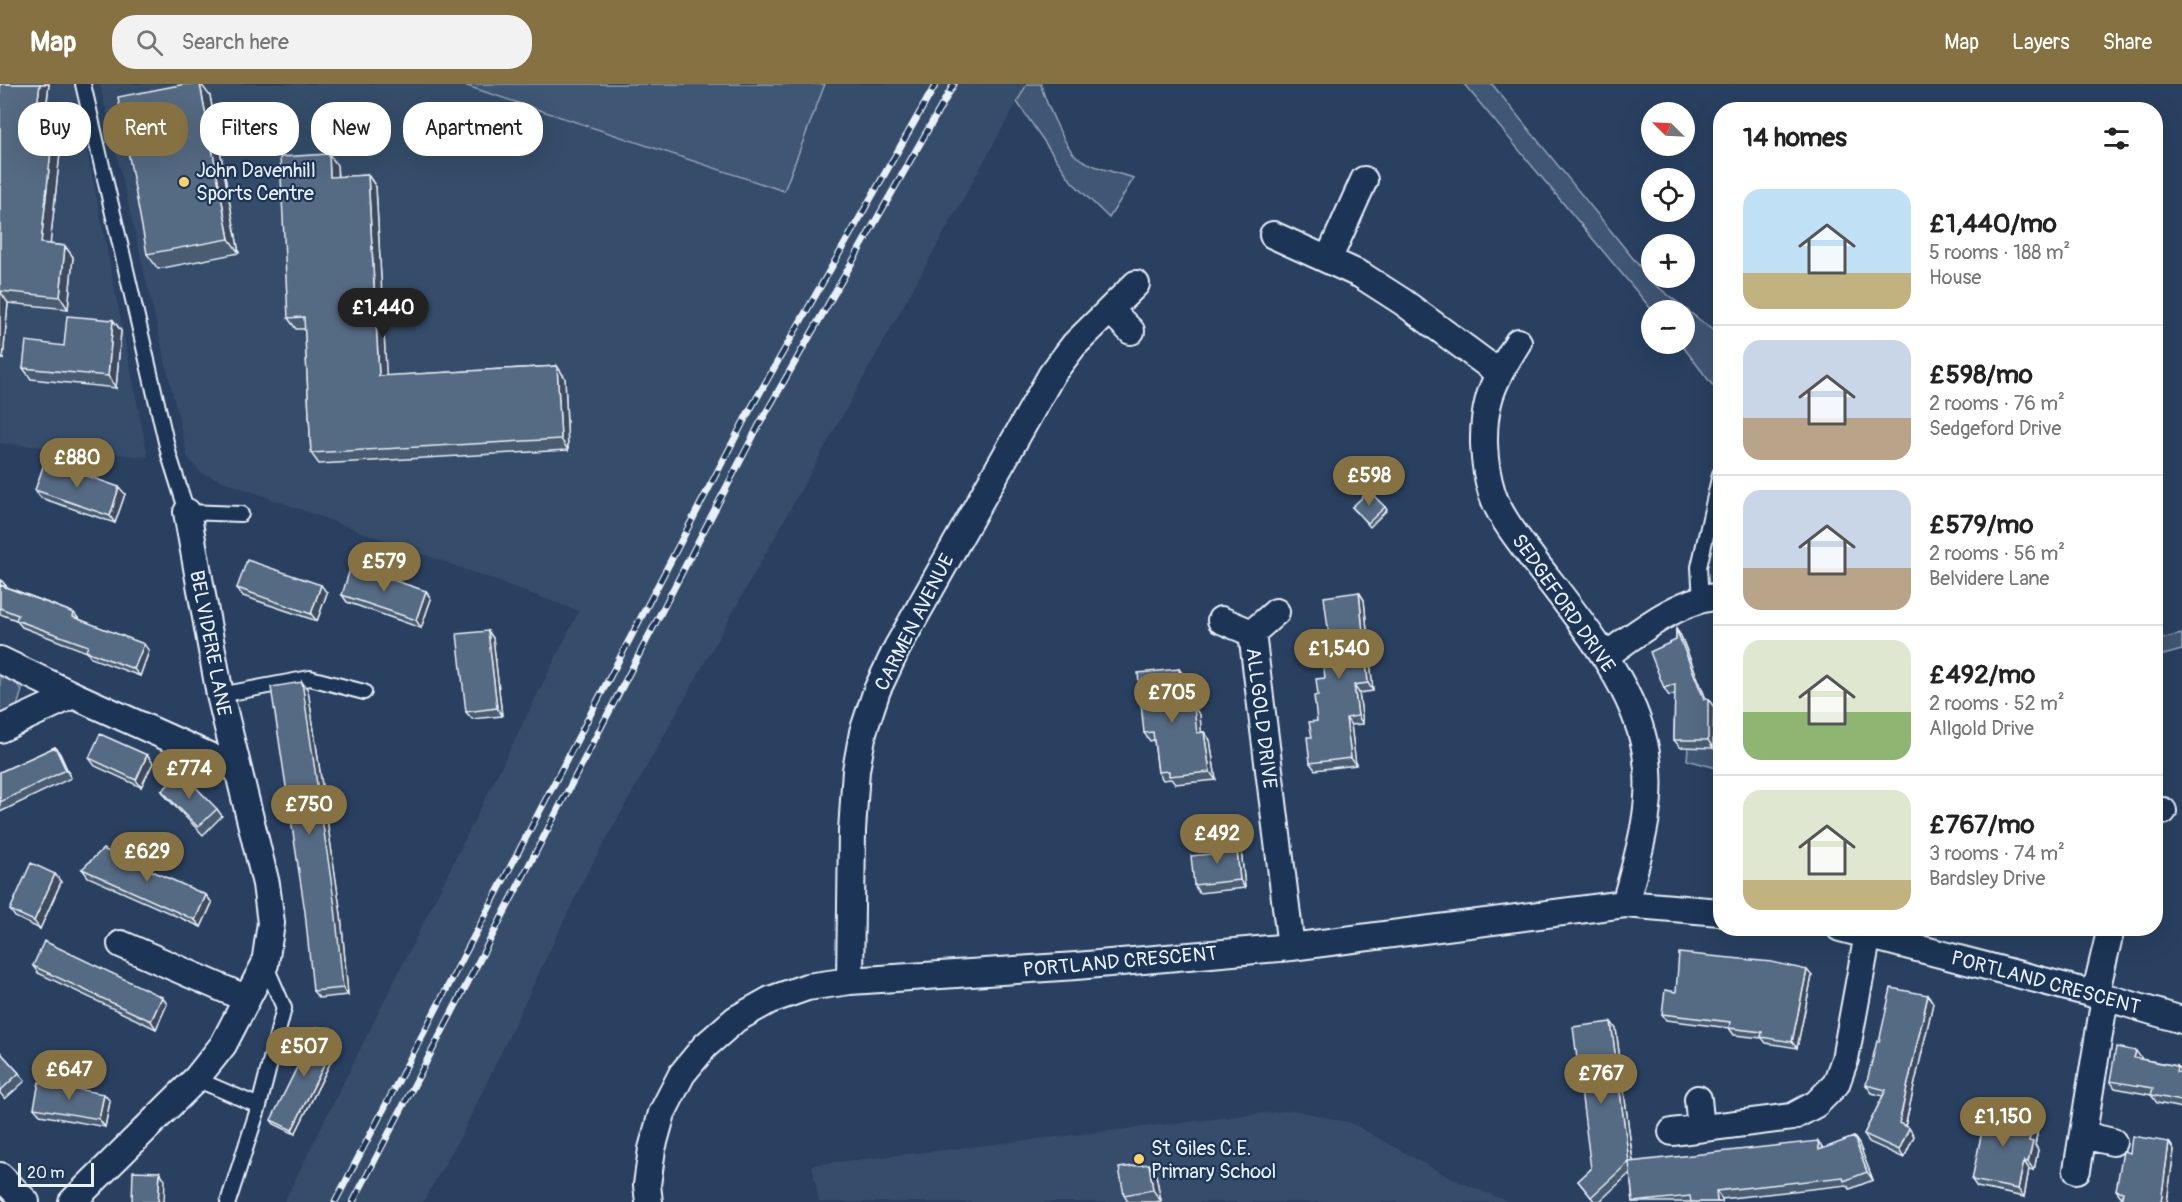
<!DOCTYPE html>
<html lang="en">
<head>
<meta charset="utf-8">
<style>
	:root { --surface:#fff; --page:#f2f2f2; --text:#222; --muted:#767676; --line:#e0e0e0; --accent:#857141 }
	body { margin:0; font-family:Pangolin,sans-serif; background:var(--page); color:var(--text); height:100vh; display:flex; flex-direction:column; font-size:22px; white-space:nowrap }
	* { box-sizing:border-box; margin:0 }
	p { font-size:20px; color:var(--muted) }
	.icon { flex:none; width:33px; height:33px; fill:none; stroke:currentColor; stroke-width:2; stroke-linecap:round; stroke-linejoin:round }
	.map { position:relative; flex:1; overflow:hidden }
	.details { position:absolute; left:1713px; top:18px; width:450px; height:834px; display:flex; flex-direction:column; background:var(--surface); border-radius:24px; box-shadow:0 6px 24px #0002 }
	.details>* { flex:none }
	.hud { position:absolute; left:18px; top:18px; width:570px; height:54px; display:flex; gap:12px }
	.needle { width:39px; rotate:294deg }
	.tools { position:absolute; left:1641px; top:18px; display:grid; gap:12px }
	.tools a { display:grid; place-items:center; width:54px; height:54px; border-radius:50%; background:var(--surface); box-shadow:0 6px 24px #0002; font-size:30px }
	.scale { position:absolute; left:18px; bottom:15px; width:76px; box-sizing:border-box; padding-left:6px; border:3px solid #e8f1f8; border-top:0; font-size:16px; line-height:21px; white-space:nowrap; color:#e8f1f8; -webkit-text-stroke:4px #1d3557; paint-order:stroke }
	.price { position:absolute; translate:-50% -51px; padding:0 14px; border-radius:21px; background:var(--accent); color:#fff; font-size:20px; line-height:39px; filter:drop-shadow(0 2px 3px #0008) }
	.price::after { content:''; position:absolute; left:50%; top:36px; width:18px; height:14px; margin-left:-9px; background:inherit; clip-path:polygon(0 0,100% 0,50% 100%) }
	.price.on { background:#222; color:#fff }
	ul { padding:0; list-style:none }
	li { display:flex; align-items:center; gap:18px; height:150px; padding:0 30px }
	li+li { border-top:2px solid var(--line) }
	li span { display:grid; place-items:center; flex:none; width:168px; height:120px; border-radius:18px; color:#555 }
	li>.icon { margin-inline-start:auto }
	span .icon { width:72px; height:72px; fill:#fffc; stroke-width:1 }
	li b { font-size:26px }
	h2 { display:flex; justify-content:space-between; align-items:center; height:72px; padding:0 30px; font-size:26px }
	.tag { padding:0 21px; border-radius:24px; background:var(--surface); box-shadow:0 6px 24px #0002; font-size:21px; line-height:54px }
	.tag.on { background:var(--accent); color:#fff }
	header { display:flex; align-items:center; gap:36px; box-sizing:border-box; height:84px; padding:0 30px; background:var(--accent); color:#fff }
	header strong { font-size:28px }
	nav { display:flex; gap:33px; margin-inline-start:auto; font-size:21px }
	.search { width:420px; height:54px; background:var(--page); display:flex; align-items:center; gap:15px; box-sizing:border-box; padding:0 21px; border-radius:24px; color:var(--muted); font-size:22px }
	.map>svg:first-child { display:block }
	.built { fill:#364d6b }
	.green { fill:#415774; stroke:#94a4b6; stroke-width:1.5 }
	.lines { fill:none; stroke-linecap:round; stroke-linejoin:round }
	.lane-casing { stroke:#e8f1f8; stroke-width:18 }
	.street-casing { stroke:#e8f1f8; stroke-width:30 }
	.lane { stroke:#1d3557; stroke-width:14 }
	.street { stroke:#1d3557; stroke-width:26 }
	.rail-casing { stroke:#e8f1f8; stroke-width:7 }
	.rail { stroke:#1d3557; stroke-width:4.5; stroke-dasharray:14; stroke-linecap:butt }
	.wall { fill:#495b71; stroke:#e8f1f8; stroke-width:1.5 }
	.shaded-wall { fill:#3c4a5c; stroke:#e8f1f8; stroke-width:1.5 }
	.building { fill:#556a83; stroke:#e8f1f8; stroke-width:1.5 }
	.poi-dot { fill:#ffd166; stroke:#1d3557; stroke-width:2 }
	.labels { text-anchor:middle; stroke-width:4.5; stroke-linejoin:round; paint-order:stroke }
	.poi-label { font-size:20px; fill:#e8f1f8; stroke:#1d3557; text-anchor:start }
	.street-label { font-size:20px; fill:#e8f1f8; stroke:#1d3557 }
</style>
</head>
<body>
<header>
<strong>Map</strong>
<div class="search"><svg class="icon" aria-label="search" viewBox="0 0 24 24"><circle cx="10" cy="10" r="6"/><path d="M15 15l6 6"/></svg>Search here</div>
<nav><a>Map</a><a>Layers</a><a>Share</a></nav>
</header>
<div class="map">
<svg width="2182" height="1118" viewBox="0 0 2182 1118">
	<rect width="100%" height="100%" fill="#294061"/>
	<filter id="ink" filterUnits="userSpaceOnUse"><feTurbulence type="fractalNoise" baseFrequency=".0167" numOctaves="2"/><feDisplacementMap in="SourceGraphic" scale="12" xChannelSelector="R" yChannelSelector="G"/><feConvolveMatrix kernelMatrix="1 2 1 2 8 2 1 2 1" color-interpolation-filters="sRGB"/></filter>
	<g filter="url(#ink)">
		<path class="built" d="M 0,0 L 74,0 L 148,373 L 0,359 Z
			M 100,0 L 1027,0 L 584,795 L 462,1050 L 423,1118 L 284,1118 L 579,527 L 201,389 L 188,374 Z
			M 1293,1026 L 1351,1039 L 1450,1094 L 1509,1118 L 819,1118 L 812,1081 Z"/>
		<path class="green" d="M 461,0 L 825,0 L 784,107 Z
			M 1027,0 L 1041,0 C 1044,15 1065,63 1076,72 C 1092,84 1115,88 1134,94 L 1109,134 L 1072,98 L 1017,18 Z
			M 1464,0 L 1492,0 L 1653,199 L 1720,252 L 1720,311 L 1681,260 L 1684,260 L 1684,226 L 1652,226 Z
			M 2182,550 L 2182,566 L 2156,573 L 2156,556 Z
			M 0,591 L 14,597 L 22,606 L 17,623 L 0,631 Z
			M 1713,635 L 1720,636 L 1720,685 L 1687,676 L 1688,663 L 1713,663 Z"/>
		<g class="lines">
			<g class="lane-casing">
				<path id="lane" d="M 83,0 L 169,371 L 187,428 L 241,430
					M 1701,517 L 1699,483 L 1720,390
					M 220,611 L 310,594 L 364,608
					M 196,995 L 259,1022
					M 228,1118 L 259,1022 L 284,924 L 265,880"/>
			</g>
			<g class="street-casing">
				<path id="street" d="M 1273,151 L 1361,191 L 1403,218 L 1499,289
					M 1328,176 L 1364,96
					M 1110,226 L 1131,247
					M 1518,258 C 1507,276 1495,294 1489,315 C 1481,344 1483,380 1492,409 C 1500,434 1520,457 1535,478 C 1576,532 1635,600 1646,669 C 1655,721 1638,771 1625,820
					M 1221,536 L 1252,549 L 1291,863
					M 1252,549 L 1276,528
					M 1605,572 C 1635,551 1683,512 1720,513
					M 0,576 L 73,611
					M 0,645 L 73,611 L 238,685
					M 2156,727 L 2163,727
					M 1840,844 L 2105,913 L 2182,936
					M 121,860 L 247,915
					M 850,897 L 852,747 L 856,686 L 863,648 L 877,606 L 897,564 L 1052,290 L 1074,261 L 1136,200
					M 2095,911 L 2111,844
					M 1698,1015 L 1701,1044
					M 1672,1048 L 1792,1033 L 1816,1020 L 1836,1000 L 1845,975 L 1868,850
					M 2083,1051 L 2113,1058
					M 2077,1086 L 2105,913
					M 0,1092 L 26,1118
					M 72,1118 L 196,995 L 223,961 L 265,880 L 271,839 L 266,800 L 220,611 L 187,428
					M 649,1118 L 647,1101 L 652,1065 L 662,1029 L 682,990 L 705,962 L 736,935 L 770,916 L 807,903 L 850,897 L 1076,882 L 1291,863 L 1625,820 L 1720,828"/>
			</g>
			<use href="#lane" class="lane"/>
			<use href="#street" class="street"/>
			<g class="rail-casing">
				<path id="rail" d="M 335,1118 L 746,333 L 936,0
					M 353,1118 L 759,341 L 954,0"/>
			</g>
			<use href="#rail" class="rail"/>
		</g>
		<path class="wall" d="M 0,0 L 49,0 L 45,37 L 54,38 L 62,50 L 50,160 L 65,162 L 73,173 L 68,225 L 8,219 L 3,275 L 0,275 Z
			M 210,12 L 239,169 L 158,185 L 147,170 Z
			M 337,81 L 338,93 L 368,91 L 376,103 L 386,292 L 557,282 L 565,294 L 568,366 L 319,380 L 311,369 L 305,245 L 296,245 L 288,234 Z
			M 113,236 L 121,247 L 116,304 L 31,295 L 23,284 Z
			M 35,406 L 125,410 L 115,439 L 41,414 Z
			M 1352,423 L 1385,423 L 1387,426 L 1370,443 Z
			M 0,495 L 7,503 L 74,529 L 79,535 L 149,567 L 140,592 L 91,574 L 87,568 L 22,543 L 16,536 L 0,530 Z
			M 237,504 L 327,509 L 317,537 L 243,512 Z
			M 1359,508 L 1364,516 L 1373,607 L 1359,609 L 1363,640 L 1351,641 L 1356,681 L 1315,686 L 1310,679 L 1312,653 L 1317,637 L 1318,611 L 1325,594 L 1331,568 Z
			M 342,511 L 431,515 L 421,544 L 347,518 Z
			M 1676,545 L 1681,552 L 1706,615 L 1708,615 L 1714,623 L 1713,664 L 1680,663 L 1674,656 L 1675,610 L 1669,612 L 1664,604 L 1676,556 Z
			M 488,547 L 493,554 L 502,632 L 472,635 L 466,628 Z
			M 1179,585 L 1184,592 L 1186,610 L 1194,617 L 1195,625 L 1200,631 L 1201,648 L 1204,648 L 1210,656 L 1216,696 L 1175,700 L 1171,695 L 1163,696 L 1158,688 L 1154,656 L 1150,657 L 1144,649 Z
			M 308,606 L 341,831 L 348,911 L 319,914 L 313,907 Z
			M 55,663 L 60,670 L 71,694 L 0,728 L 0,688 Z
			M 89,674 L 153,679 L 141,703 L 95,682 Z
			M 162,707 L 217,725 L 222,732 L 203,751 L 167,714 Z
			M 1241,765 L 1245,804 L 1199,809 L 1194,801 L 1210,770 Z
			M 82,785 L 206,811 L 212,819 L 201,843 L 88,793 Z
			M 55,790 L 61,798 L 40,845 L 15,833 L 10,826 Z
			M 33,882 L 162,913 L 167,920 L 156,945 L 38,889 Z
			M 1812,892 L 1797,964 L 1766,959 L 1762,954 L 1734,951 L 1729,944 L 1666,936 L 1662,930 L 1676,908 Z
			M 1928,911 L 1933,919 L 1905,1042 L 1914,1052 L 1904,1074 L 1869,1058 L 1864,1050 L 1883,1012 L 1872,1009 L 1866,1001 L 1879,958 Z
			M 1611,938 L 1616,945 L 1633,1078 L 1823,1065 L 1854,1053 L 1859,1060 L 1873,1096 L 1850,1105 L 1847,1101 L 1722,1115 L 1722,1118 L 1633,1118 L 1630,1089 L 1599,1118 L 1595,1118 L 1578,1097 L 1591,1085 Z
			M 338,953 L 341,957 L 295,1050 L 274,1040 L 271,1036 Z
			M 0,968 L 19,989 L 25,997 L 5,1015 L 0,1009 Z
			M 2141,974 L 2141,975 L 2177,982 L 2182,989 L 2182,1024 L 2157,1019 L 2151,1011 L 2115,1004 L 2110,997 Z
			M 110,1017 L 105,1043 L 40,1031 L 34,1024 Z
			M 2039,1039 L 2035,1061 L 2038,1066 L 2034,1086 L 2029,1085 L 2024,1113 L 1977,1103 L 1972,1096 Z
			M 2169,1058 L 2174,1066 L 2167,1118 L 2121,1118 L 2122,1114 L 2116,1106 L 2130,1069 Z
			M 1149,1080 L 1156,1091 L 1161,1117 L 1155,1118 L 1128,1118 L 1124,1111 Z"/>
		<path class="shaded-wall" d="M 40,0 L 49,0 L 43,48 L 35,36 Z
			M 200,0 L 201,0 L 210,12 L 239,169 L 229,155 Z
			M 54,38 L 62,50 L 49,171 L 41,159 Z
			M 329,70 L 337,81 L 338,105 L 330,93 Z
			M 368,91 L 376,103 L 387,303 L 379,292 Z
			M 65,162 L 73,173 L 68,225 L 60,213 Z
			M 0,207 L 8,219 L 3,275 L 0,271 Z
			M 113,236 L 121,247 L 116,304 L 108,292 Z
			M 557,282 L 565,294 L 568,366 L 561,355 Z
			M 119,403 L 125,410 L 115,439 L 110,432 Z
			M 1,496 L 7,503 L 0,501 Z
			M 321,501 L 327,509 L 317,537 L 311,530 Z
			M 426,507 L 431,515 L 421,544 L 416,536 Z
			M 1359,508 L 1364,516 L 1373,607 L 1368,599 Z
			M 1676,545 L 1681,552 L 1708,620 L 1708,615 L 1714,623 L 1713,664 L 1708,656 L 1704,615 Z
			M 488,547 L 493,554 L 502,632 L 497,624 Z
			M 144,560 L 149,567 L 140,592 L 134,585 Z
			M 1179,585 L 1184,592 L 1187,618 L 1182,610 Z
			M 302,598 L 308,606 L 341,831 L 348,911 L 343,904 Z
			M 1354,601 L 1359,609 L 1363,640 L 1358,632 Z
			M 1189,609 L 1194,617 L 1195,625 L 1200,631 L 1202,656 L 1197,649 L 1191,624 Z
			M 1346,634 L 1351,641 L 1356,681 L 1351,674 Z
			M 1204,648 L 1210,656 L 1216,696 L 1210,688 Z
			M 55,663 L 60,670 L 71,694 L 66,686 Z
			M 147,671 L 153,679 L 141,703 L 136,696 Z
			M 1236,758 L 1241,765 L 1245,804 L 1240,796 Z
			M 55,790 L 61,798 L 40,845 L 34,837 Z
			M 206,811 L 212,819 L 201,843 L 195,836 Z
			M 1807,886 L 1812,892 L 1797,964 L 1792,958 Z
			M 1928,911 L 1933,919 L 1904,1047 L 1899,1039 Z
			M 162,913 L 167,920 L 156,945 L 151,937 Z
			M 1611,938 L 1616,945 L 1634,1086 L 1629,1078 Z
			M 338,953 L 341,957 L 295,1050 L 292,1046 Z
			M 2136,967 L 2141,974 L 2140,982 L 2134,974 Z
			M 2177,982 L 2182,989 L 2182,992 L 2176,988 Z
			M 104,1010 L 110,1017 L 105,1043 L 99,1035 Z
			M 2034,1032 L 2039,1039 L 2035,1061 L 2038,1066 L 2034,1086 L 2028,1078 L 2029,1057 Z
			M 1909,1044 L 1914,1052 L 1904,1074 L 1899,1066 Z
			M 1854,1053 L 1859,1060 L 1873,1096 L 1867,1088 Z
			M 1818,1057 L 1823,1064 L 1824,1074 L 1819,1066 Z
			M 2169,1058 L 2174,1066 L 2167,1118 L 2161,1118 Z
			M 2024,1077 L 2029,1085 L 2024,1113 L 2018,1105 Z
			M 1149,1080 L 1156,1091 L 1161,1117 L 1153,1106 Z
			M 160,1088 L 165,1096 L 164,1118 L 158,1118 Z
			M 1716,1107 L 1722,1115 L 1722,1118 L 1717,1118 Z"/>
		<path class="building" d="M 0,0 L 40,0 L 35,36 L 54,38 L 41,159 L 65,162 L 60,213 L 0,207 L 0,212 Z
			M 185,0 L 200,0 L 229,155 L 147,170 L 118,13 Z
			M 329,70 L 330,93 L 368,91 L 379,292 L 557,282 L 561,355 L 311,369 L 304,233 L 288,234 L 280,73 Z
			M 67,232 L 113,236 L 108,292 L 23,284 L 26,257 L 64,262 Z
			M 45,377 L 119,403 L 110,432 L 35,406 Z
			M 1369,407 L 1385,423 L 1368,439 L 1352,423 Z
			M 247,476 L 321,501 L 311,530 L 237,504 Z
			M 351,482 L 426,507 L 416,536 L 342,511 Z
			M 0,501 L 74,529 L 73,533 L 144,560 L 134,585 L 86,567 L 88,562 L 16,536 L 18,531 L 0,524 Z
			M 1359,508 L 1368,599 L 1354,601 L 1358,632 L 1346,634 L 1351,674 L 1310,679 L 1307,653 L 1312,653 L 1309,638 L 1317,637 L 1314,612 L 1318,611 L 1316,595 L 1325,594 L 1322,569 L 1331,568 L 1324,513 Z
			M 1676,545 L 1704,615 L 1708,615 L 1708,656 L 1674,656 L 1675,600 L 1664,604 L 1650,568 L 1676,556 Z
			M 488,547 L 497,624 L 466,628 L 457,550 Z
			M 1179,585 L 1182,610 L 1189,609 L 1191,624 L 1194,624 L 1197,649 L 1204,648 L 1210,688 L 1169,692 L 1169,687 L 1158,688 L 1153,648 L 1144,649 L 1138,589 Z
			M 302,598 L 335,823 L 343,904 L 313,907 L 305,828 L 271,603 Z
			M 100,650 L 147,671 L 136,696 L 89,674 Z
			M 55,663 L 66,686 L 0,718 L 0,688 Z
			M 181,688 L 217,725 L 198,743 L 162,707 Z
			M 1236,758 L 1240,796 L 1194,801 L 1191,772 L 1210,770 L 1209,761 Z
			M 103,765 L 206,811 L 195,836 L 82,785 Z
			M 31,779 L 55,790 L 34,837 L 10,826 Z
			M 44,857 L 162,913 L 151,937 L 33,882 Z
			M 1679,869 L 1772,878 L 1807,886 L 1792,958 L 1761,953 L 1762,948 L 1729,944 L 1730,938 L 1662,930 L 1665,906 L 1676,908 Z
			M 1891,904 L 1928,911 L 1899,1039 L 1909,1044 L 1899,1066 L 1864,1050 L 1886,1006 L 1866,1001 L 1877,957 L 1879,958 Z
			M 1611,938 L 1629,1078 L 1591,1113 L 1578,1097 L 1591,1085 L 1573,943 Z
			M 317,943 L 338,953 L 292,1046 L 271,1036 Z
			M 2116,963 L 2136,967 L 2134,974 L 2177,982 L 2176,988 L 2182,989 L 2182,1017 L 2151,1011 L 2153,1004 L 2110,997 Z
			M 0,968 L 19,989 L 0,1007 Z
			M 39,998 L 104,1010 L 99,1035 L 34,1024 Z
			M 1987,1022 L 2034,1032 L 2029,1057 L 2033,1058 L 2028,1078 L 2024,1077 L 2018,1105 L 1972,1096 Z
			M 2132,1052 L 2169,1058 L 2161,1118 L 2121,1118 L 2123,1108 L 2116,1106 L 2123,1067 L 2130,1069 Z
			M 1854,1053 L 1867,1088 L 1844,1097 L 1843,1093 L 1716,1107 L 1717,1118 L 1691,1118 L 1690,1112 L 1633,1118 L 1629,1078 L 1818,1057 L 1819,1066 Z
			M 1149,1080 L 1153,1106 L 1124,1111 L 1119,1084 Z
			M 133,1087 L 160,1088 L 158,1118 L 132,1118 Z"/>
	</g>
	<g class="poi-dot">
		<circle cx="184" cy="98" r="6"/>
		<circle cx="1139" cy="1075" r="6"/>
	</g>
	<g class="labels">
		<g class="poi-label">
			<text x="196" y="93">John Davenhill<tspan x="196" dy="23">Sports Centre</tspan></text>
			<text x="1151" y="1071">St Giles C.E.<tspan x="1151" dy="23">Primary School</tspan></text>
		</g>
		<g class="street-label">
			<text transform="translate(1564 519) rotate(55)" y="7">SEDGEFORD DRIVE</text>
			<text transform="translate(914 538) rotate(-63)" y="7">CARMEN AVENUE</text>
			<text transform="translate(211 559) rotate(79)" y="7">BELVIDERE LANE</text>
			<text transform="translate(1262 634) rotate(83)" y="7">ALLGOLD DRIVE</text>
			<text transform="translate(1120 877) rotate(-5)" y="7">PORTLAND CRESCENT</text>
			<text transform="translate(2046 898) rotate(15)" y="7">PORTLAND CRESCENT</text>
		</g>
	</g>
</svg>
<div class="tools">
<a><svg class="needle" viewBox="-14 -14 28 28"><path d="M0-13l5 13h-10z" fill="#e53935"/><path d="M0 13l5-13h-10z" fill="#767676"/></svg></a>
<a><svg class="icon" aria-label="locate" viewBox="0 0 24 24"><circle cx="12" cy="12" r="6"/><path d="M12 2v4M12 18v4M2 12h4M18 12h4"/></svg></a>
<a>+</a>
<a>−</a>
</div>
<div class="scale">20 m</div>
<b class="price on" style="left:383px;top:255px">£1,440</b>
<b class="price" style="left:77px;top:405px">£880</b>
<b class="price" style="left:1369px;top:423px">£598</b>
<b class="price" style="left:384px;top:509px">£579</b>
<b class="price" style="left:1339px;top:596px">£1,540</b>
<b class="price" style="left:1172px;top:640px">£705</b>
<b class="price" style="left:189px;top:716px">£774</b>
<b class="price" style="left:309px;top:752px">£750</b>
<b class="price" style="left:1217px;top:781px">£492</b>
<b class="price" style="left:147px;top:799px">£629</b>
<b class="price" style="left:304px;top:994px">£507</b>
<b class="price" style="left:69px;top:1017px">£647</b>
<b class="price" style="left:1601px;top:1021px">£767</b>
<b class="price" style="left:2003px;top:1064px">£1,150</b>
<div class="hud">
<a class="tag">Buy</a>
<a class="tag on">Rent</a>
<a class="tag">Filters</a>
<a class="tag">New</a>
<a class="tag">Apartment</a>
</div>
<section class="details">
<h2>14 homes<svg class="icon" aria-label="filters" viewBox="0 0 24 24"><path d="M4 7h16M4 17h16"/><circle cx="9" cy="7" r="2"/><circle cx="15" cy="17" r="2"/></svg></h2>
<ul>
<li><span style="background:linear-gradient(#bfe0f5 70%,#c2b280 0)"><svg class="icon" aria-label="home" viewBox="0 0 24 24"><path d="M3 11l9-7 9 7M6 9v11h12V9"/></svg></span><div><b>£1,440/mo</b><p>5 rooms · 188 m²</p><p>House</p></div></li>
<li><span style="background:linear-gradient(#c9d6e8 65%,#b9a48a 0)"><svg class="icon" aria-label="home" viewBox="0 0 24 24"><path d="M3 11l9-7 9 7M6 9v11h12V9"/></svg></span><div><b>£598/mo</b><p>2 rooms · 76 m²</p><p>Sedgeford Drive</p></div></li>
<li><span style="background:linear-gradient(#c9d6e8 65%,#b9a48a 0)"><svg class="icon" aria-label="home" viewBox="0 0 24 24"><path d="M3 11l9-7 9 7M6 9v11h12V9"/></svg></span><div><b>£579/mo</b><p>2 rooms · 56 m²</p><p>Belvidere Lane</p></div></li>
<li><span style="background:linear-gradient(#dfe7d0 60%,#8fb573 0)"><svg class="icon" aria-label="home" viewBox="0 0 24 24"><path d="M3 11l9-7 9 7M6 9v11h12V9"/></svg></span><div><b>£492/mo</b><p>2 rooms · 52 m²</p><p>Allgold Drive</p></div></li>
<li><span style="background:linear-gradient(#dfe7d0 75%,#c2b280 0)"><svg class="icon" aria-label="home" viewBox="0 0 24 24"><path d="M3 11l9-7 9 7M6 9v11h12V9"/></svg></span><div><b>£767/mo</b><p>3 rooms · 74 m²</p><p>Bardsley Drive</p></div></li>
</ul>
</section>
</div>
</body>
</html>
